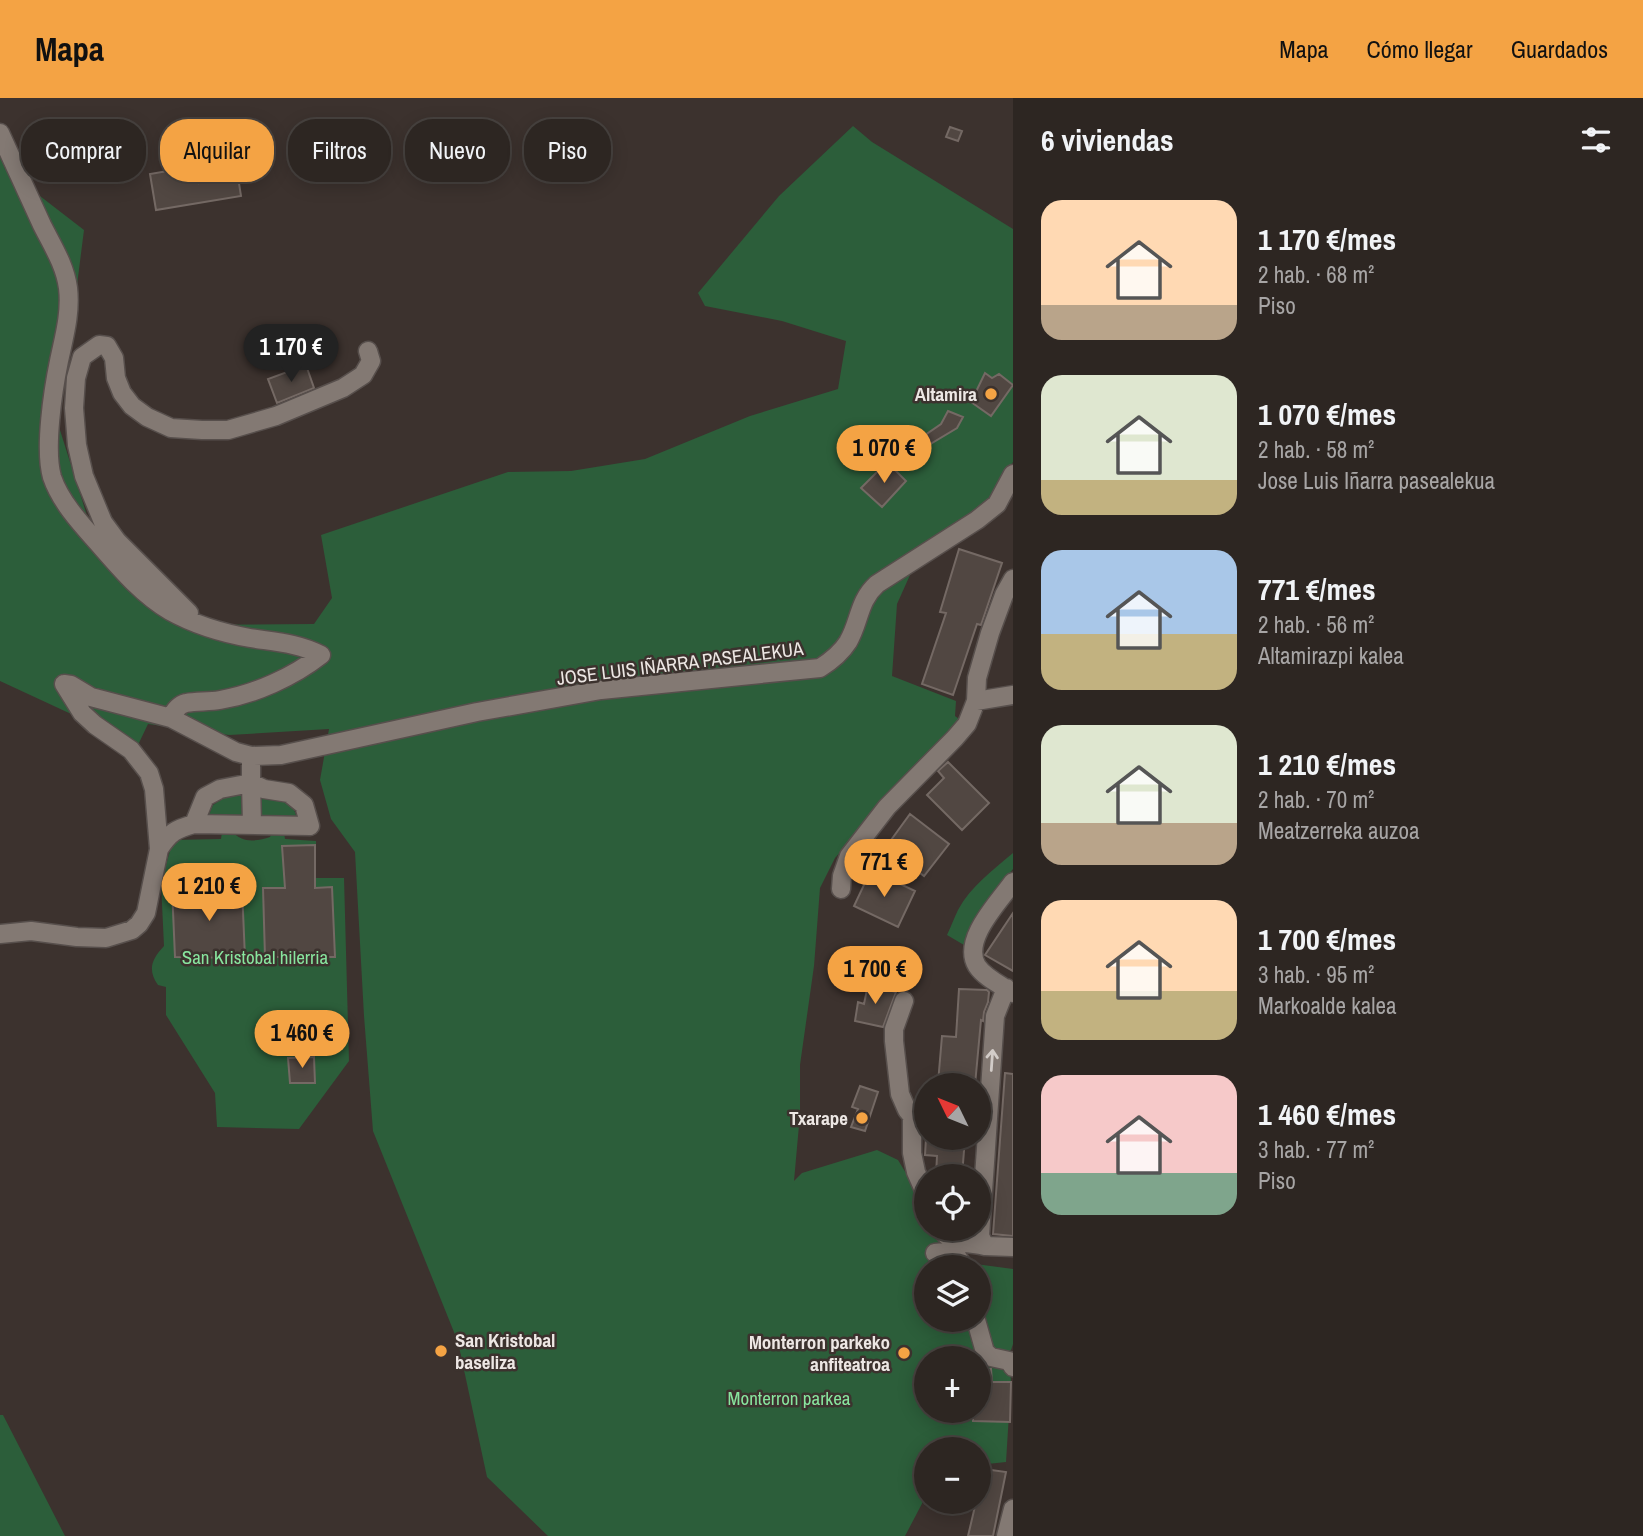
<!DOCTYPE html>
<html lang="es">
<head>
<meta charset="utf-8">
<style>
	:root { --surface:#2d2622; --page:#39322f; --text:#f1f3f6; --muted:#a7a5a5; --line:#484340; --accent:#f4a344 }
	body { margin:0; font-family:"Archivo Narrow",sans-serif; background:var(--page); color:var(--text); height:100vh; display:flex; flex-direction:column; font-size:26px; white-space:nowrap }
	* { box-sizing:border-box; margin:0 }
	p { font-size:23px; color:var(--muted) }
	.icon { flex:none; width:38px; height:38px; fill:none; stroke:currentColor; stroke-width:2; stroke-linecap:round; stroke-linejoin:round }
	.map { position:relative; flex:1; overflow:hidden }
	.panel { display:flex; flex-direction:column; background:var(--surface); width:630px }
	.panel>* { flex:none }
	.banner { position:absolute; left:21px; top:21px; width:665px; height:63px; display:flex; gap:14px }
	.needle { width:46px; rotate:313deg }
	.buttons { position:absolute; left:914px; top:975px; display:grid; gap:14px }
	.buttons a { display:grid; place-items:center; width:77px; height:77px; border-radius:50%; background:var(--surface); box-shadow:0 4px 18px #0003,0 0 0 2px var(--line); font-size:35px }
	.price { position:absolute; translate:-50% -60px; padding:0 16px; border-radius:24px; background:var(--accent); color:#111; font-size:23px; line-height:46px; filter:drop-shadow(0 2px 4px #0008) }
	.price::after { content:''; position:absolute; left:50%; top:42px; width:21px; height:16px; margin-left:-10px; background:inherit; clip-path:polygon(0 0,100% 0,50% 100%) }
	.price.current { background:#222; color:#fff }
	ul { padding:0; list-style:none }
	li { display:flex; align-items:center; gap:21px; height:175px; padding:0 28px }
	li span { display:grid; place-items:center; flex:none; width:196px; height:140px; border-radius:21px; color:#555 }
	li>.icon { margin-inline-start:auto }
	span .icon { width:84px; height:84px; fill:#fffc; stroke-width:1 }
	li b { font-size:30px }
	h2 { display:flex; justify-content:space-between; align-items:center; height:84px; padding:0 28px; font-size:30px }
	.chip { padding:0 24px; border-radius:28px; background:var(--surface); box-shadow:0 4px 18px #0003,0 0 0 2px var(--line); font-size:24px; line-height:63px }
	.chip.current { background:var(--accent); color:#111 }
	header { display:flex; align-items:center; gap:42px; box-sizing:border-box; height:98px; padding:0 35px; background:var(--accent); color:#111 }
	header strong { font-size:33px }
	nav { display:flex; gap:38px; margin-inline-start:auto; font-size:24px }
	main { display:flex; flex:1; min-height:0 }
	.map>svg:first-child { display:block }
	.green { fill:#2c5e3a }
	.building { fill:#514742; stroke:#746964; stroke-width:2 }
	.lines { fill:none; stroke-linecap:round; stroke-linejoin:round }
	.minor-casing { stroke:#574f4c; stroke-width:21 }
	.minor { stroke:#837973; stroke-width:18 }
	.oneway { stroke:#d2ccc8 }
	.poi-dot { fill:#f4a344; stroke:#3c322e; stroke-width:2.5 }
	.labels { text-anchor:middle; stroke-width:5; stroke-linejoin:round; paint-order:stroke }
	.poi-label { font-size:19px; font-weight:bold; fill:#ede7e4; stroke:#3c322e; text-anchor:end }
	.street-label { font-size:19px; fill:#ede7e4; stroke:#3c322e }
	.park-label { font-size:19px; fill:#88e59e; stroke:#3c322e }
</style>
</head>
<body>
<header>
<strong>Mapa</strong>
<nav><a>Mapa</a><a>Cómo llegar</a><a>Guardados</a></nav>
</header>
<main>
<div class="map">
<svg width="1013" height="1438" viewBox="0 0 1013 1438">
	<rect width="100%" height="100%" fill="#3c322e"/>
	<path class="green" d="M 853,28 L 872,44 L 1013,131 L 1013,364 L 1001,383 L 993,401 L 923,448 L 897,506 L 892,578 L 956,603 L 955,618 L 959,621 L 955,630 L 933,649 L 835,760 L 820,790 L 814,868 L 800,967 L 800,1016 L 794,1083 L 802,1075 L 877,1052 L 898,1062 L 926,1108 L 926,1130 L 940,1131 L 962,1169 L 926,1169 L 926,1222 L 970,1222 L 975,1260 L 926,1260 L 926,1312 L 978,1312 L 978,1267 L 1010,1268 L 1011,1284 L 1006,1364 L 978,1367 L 978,1351 L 926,1351 L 926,1398 L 905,1438 L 548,1438 L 487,1379 L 458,1244 L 373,1033 L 364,918 L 355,754 L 331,721 L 320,682 L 329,631 L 229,637 L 148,626 L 138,647 L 0,583 L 0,58 L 5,71 L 84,132 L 59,329 L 89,424 L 178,527 L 314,526 L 332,500 L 321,437 L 508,374 L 571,373 L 645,361 L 750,318 L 838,291 L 846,243 L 782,223 L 705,208 L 698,195 L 779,98 Z
		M 227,698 L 245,698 L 245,720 L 208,719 L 213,707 Z
		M 260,698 C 280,701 291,698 297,720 L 261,719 Z
		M 232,733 C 242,746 257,743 270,739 L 273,733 L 284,734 L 285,741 L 316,743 L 316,780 L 344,780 L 349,963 L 299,1031 L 217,1029 L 215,995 L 166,917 L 166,889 L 158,887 C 147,871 152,861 164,848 L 161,785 L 173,742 L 221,741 L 222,734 Z
		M 1013,755 L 1013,771 L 984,808 L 969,832 L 964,847 L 947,837 C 951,829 954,820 958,812 C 971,788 993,772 1013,755 Z
		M 968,1165 L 1013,1171 L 1013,1246 L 1011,1252 L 1006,1255 C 1002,1254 995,1253 991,1250 C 976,1238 978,1187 978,1169 L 969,1169 Z
		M 0,1317 L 3,1317 L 65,1438 L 0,1438 Z"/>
	<path class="building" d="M 950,29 L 962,33 L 958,43 L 946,39 Z
		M 197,68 L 199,85 L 238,79 L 241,98 L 156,112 L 150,76 Z
		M 306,267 L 314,290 L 277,305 L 268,281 Z
		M 985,275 L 992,280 L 999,276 L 1013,287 L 991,318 L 971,304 Z
		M 948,313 L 963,319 L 957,330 L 922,351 L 915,344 L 941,326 Z
		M 887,364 L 906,383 L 882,409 L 861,390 Z
		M 959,451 L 1002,465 L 981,527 L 977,526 L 953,597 L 922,586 L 946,515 L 940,514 Z
		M 948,664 L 989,705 L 962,732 L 927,697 L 944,680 L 938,673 Z
		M 910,716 L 949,746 L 924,778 L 886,749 Z
		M 315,747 L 315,790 L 332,789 L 335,859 L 265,859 L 263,790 L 285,790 L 282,748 Z
		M 871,772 L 915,793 L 898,829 L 854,808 Z
		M 172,790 L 242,790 L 245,860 L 175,859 Z
		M 1013,815 L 1013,873 L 985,857 Z
		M 868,887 L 896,894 L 883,929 L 855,923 L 858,904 L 864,906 Z
		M 959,891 L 987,892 L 989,894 L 988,904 L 984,914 L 983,923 L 981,922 L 975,987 L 938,985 L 942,938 L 956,939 Z
		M 314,959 L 315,985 L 290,985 L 288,960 Z
		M 1005,975 L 1013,976 L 1013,1138 L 993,1136 Z
		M 860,988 L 878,994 L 865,1033 L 851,1029 L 858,1011 L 852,1009 Z
		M 926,1040 L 965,1040 L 962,1078 L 936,1078 L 937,1058 L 925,1057 Z
		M 978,1271 L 991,1271 L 992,1284 L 1011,1284 L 1010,1324 L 973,1323 L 973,1312 L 978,1312 Z
		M 984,1371 L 1006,1374 L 993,1438 L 968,1438 L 976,1404 L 978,1404 L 978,1394 Z"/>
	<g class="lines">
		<g class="minor-casing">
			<path id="minor" d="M 0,35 C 14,66 28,96 42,127 C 52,147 65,167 68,190 C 71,215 64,239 59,263 C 53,292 44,351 52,379 C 60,403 80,425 97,444 C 119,469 141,496 170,513 C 195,527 222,535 250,540 C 275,544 298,545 321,557 C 293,579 255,596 220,602 C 209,604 197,603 186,605 C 178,607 174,613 171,620
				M 1013,481 L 1004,497 L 990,535 L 977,580 L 976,603 L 1013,597
				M 189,515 L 117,443 L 103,424 L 84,378 L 77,347 L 74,310 L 76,280 L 82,259 L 99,247 L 107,248 L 114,260 L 116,280 L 122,295 L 132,308 L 147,319 L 171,330 L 202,332 L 228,332 L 276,318 L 343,290 L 363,277 L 371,263 L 368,253
				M 64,586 L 71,587 L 91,599 L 171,620 L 236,654 L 251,658
				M 252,726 L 251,685 L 264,691 L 289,695 L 304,707 L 310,728 L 194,726 L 205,699 L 220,691 L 251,685 L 251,658 L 281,657 L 477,614 L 601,592 L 820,570 C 831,563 841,555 848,544 C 860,524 858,503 877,486 L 977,422 L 997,406 L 1013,376
				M 159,751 C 170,734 176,731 194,726
				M 1013,784 C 999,804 961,842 977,868 C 985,880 1001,887 1013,895
				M 841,791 L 842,778 L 849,758 L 887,709 L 955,640 L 967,626 L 976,603
				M 0,836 L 31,833 L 77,839 L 106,840 L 132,832 L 139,826 L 146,815 L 159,751 L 154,691 L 149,675 L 131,652 L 95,627 L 82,615 L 64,586
				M 1006,890 L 995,918 L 980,1138 L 985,1148 L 1013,1149
				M 904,903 L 894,931 L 894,943 L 900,996 L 907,1012 L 912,1018 L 912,1055 L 916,1074 L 926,1097
				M 941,1130 C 949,1147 969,1144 985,1148
				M 935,1155 C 950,1153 957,1154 963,1169
				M 976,1222 L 985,1254 L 991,1259 L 1009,1263 L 1013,1269
				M 1006,1438 L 1013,1411"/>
		</g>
		<use href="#minor" class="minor"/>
	</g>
	<defs><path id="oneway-shaft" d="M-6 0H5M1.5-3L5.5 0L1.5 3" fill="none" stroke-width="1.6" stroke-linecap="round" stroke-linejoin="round" transform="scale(1.75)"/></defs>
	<use class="oneway" href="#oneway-shaft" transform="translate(992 962) rotate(-86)"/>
	<g class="poi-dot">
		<circle cx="991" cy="296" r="7"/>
		<circle cx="862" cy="1020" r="7"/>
		<circle cx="441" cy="1253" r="7"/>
		<circle cx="904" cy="1255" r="7"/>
	</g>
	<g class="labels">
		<g class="poi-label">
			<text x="977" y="303">Altamira</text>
			<text x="848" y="1027">Txarape</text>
			<text x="455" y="1249" text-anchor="start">San Kristobal<tspan x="455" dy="22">baseliza</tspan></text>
			<text x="890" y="1251">Monterron parkeko<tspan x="890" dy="22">anfiteatroa</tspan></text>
		</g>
		<g class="street-label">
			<text transform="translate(680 565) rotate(-7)" y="7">JOSE LUIS IÑARRA PASEALEKUA</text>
		</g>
		<g class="park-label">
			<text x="255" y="866">San Kristobal hilerria</text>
			<text x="789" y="1307">Monterron parkea</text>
		</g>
	</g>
</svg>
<div class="buttons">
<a><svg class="needle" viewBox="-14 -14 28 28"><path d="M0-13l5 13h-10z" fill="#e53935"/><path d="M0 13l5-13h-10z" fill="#a7a5a5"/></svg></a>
<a><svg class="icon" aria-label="locate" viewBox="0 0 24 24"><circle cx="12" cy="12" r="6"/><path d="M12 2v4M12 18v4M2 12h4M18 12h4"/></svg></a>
<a><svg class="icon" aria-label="layers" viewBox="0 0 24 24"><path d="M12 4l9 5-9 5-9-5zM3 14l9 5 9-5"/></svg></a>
<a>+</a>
<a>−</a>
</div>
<b class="price current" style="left:291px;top:286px">1 170 €</b>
<b class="price" style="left:884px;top:387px">1 070 €</b>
<b class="price" style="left:884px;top:801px">771 €</b>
<b class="price" style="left:209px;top:825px">1 210 €</b>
<b class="price" style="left:875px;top:908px">1 700 €</b>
<b class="price" style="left:302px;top:972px">1 460 €</b>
<div class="banner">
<a class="chip">Comprar</a>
<a class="chip current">Alquilar</a>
<a class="chip">Filtros</a>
<a class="chip">Nuevo</a>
<a class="chip">Piso</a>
</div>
</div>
<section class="panel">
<h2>6 viviendas<svg class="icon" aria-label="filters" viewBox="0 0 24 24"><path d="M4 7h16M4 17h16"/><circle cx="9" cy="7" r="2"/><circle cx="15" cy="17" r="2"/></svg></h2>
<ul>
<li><span style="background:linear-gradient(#ffd9b3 75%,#b9a48a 0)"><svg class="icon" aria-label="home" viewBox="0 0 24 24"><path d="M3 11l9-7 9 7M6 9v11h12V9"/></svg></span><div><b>1 170 €/mes</b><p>2 hab. · 68 m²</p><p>Piso</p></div></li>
<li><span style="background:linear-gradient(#dfe7d0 75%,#c2b280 0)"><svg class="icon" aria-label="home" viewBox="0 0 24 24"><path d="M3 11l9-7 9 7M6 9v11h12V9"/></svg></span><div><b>1 070 €/mes</b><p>2 hab. · 58 m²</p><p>Jose Luis Iñarra pasealekua</p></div></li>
<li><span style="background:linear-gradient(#a9c7e8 60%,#c2b280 0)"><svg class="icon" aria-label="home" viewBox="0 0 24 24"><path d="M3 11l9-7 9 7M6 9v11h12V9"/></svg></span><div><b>771 €/mes</b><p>2 hab. · 56 m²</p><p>Altamirazpi kalea</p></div></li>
<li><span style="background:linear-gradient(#dfe7d0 70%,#b9a48a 0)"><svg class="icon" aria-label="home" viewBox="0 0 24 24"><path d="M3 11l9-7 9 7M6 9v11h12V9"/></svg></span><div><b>1 210 €/mes</b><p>2 hab. · 70 m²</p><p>Meatzerreka auzoa</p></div></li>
<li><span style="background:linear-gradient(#ffd9b3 65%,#c2b280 0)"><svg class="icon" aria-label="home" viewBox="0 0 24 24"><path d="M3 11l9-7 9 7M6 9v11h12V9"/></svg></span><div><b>1 700 €/mes</b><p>3 hab. · 95 m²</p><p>Markoalde kalea</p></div></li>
<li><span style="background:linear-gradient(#f6c9c9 70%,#7fa58c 0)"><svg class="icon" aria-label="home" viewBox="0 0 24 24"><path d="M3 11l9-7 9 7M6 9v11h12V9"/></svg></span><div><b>1 460 €/mes</b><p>3 hab. · 77 m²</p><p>Piso</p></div></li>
</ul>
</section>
</main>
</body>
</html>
